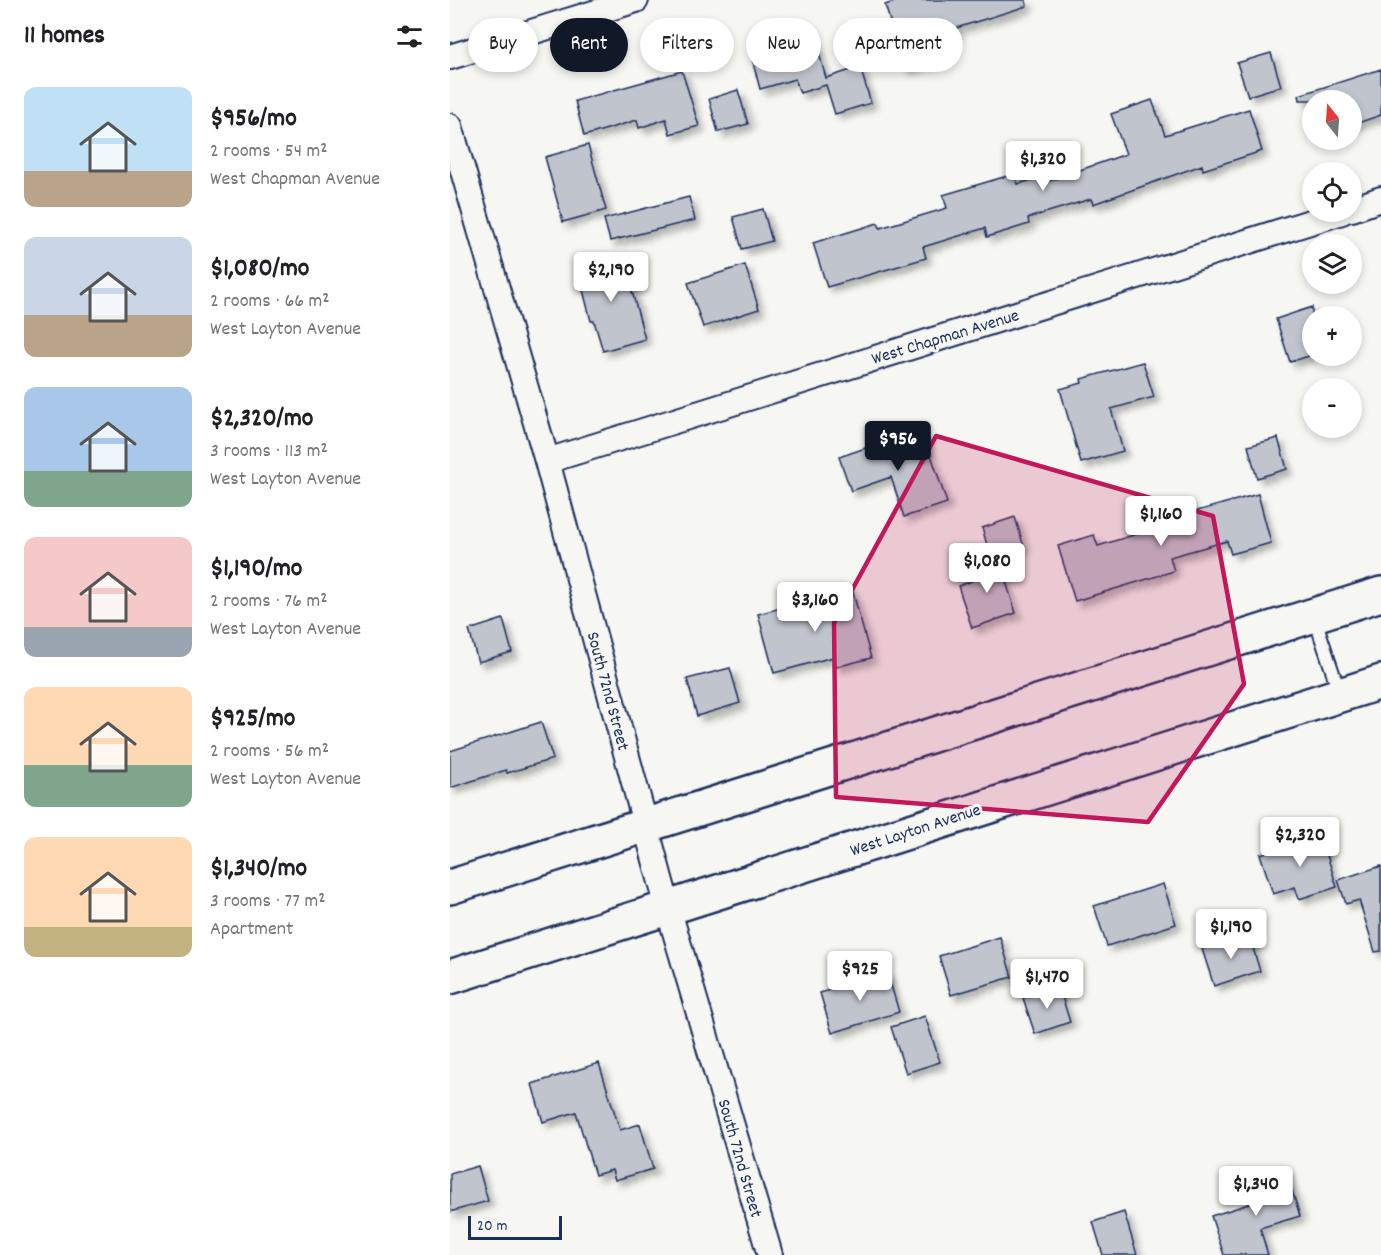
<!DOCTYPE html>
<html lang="en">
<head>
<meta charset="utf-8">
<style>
	:root { --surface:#fff; --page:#f6f6f6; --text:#202124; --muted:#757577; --accent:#111827 }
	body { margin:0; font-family:Dekko,sans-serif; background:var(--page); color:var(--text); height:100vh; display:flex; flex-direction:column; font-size:22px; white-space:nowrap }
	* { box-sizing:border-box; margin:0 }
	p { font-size:20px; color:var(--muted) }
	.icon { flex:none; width:33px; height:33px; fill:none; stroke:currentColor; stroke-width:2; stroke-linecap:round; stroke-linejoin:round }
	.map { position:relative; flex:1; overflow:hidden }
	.sheet { display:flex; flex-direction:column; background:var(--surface); width:450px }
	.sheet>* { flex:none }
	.guide { position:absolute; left:18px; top:18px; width:570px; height:54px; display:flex; gap:12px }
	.needle { width:39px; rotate:343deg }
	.tools { position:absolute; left:852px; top:90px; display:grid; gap:12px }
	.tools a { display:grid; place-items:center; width:60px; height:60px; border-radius:50%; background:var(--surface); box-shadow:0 3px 9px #0003; font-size:30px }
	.scale { position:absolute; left:18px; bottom:15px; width:94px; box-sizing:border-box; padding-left:6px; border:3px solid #1b2f5e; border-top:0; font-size:16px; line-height:21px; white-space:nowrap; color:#1b2f5e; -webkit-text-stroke:4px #f6f6f2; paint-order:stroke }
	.price { position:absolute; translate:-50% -51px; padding:0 14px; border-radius:6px; background:#fff; color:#222; font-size:20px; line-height:39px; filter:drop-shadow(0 2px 3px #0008) }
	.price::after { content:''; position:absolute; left:50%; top:36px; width:18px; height:14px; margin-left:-9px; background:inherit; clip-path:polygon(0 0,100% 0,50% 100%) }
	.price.current { background:var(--accent); color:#fff }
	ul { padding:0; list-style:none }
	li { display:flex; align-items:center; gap:18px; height:150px; padding:0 24px }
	li span { display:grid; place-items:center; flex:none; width:168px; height:120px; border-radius:12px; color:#555 }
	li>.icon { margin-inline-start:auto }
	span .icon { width:72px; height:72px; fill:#fffc; stroke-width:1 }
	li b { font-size:26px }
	h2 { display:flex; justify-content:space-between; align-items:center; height:72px; padding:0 24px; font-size:26px }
	.pill { padding:0 21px; border-radius:27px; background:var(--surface); box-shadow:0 3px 9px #0003; font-size:21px; line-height:54px }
	.pill.current { background:var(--accent); color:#fff }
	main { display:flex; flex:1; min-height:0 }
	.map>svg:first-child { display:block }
	.building { fill:#c0c4cd; stroke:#1b2f5e; stroke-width:1.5; filter:url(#shadow) }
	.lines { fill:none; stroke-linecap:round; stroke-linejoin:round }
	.service-casing { stroke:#1b2f5e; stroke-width:16 }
	.minor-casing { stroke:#1b2f5e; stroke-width:28 }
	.secondary-casing { stroke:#1b2f5e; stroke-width:38 }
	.service { stroke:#f6f6f2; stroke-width:12 }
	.minor { stroke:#f6f6f2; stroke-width:24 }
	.secondary { stroke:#f6f6f2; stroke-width:33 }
	.marked { fill:#c2185b; fill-opacity:0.2; stroke:#c2185b; stroke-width:4.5; stroke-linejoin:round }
	.labels { text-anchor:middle; stroke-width:6; stroke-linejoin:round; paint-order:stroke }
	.street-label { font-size:18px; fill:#1b2f5e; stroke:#f6f6f2 }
</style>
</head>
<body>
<main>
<section class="sheet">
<h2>11 homes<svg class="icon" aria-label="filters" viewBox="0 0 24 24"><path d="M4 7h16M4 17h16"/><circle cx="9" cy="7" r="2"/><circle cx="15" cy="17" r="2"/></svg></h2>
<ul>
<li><span style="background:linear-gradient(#bfe0f5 70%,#b9a48a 0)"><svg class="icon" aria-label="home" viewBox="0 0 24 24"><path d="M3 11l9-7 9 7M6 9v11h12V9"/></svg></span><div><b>$956/mo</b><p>2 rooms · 54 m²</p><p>West Chapman Avenue</p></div></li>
<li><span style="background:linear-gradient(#c9d6e8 65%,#b9a48a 0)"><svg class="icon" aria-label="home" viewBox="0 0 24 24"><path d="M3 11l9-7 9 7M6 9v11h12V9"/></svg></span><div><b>$1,080/mo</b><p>2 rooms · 66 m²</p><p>West Layton Avenue</p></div></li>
<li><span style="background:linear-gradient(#a9c7e8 70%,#7fa58c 0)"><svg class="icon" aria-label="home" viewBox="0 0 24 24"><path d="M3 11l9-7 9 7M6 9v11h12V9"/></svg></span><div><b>$2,320/mo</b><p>3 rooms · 113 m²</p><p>West Layton Avenue</p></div></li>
<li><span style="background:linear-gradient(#f6c9c9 75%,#9aa5b1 0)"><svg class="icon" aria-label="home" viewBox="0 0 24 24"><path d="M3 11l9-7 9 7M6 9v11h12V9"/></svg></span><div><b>$1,190/mo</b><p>2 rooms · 76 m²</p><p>West Layton Avenue</p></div></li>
<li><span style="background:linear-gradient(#ffd9b3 65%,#7fa58c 0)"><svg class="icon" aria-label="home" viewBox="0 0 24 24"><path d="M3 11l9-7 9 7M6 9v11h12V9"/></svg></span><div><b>$925/mo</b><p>2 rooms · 56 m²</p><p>West Layton Avenue</p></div></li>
<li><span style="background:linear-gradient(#ffd9b3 75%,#c2b280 0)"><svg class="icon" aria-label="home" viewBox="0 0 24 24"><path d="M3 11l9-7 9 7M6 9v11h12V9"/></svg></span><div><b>$1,340/mo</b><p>3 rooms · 77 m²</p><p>Apartment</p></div></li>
</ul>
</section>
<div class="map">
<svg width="931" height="1255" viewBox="0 0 931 1255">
	<defs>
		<filter id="shadow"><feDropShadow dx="5.5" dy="5.5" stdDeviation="3" flood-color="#0004"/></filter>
	</defs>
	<rect width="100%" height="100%" fill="#f6f6f2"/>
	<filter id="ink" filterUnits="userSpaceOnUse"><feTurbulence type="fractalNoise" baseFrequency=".0167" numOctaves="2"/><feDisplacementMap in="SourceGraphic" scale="12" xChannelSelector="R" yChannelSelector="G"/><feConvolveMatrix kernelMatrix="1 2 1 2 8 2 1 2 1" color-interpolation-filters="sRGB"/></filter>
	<g filter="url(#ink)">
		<path class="building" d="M 450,0 L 576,0 L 577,6 L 503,29 L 506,36 L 484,43 L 489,58 L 455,69 L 435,5 Z
			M 362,29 L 376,78 L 410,67 L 421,103 L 385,114 L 376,85 L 350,93 L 345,79 L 310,89 L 299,48 Z
			M 821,53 L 831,86 L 798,96 L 787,63 Z
			M 931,69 L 931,115 L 902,125 L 902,100 L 850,100 L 849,95 Z
			M 232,71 L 249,126 L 220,134 L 216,119 L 189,128 L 187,120 L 134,136 L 125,101 Z
			M 288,90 L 298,124 L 268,132 L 259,99 Z
			M 702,100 L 715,135 L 799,109 L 812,151 L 753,170 L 752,165 L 643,204 L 641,199 L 578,218 L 579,224 L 537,237 L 535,228 L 473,247 L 476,258 L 377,287 L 363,243 L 428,223 L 430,228 L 497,208 L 493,195 L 564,174 L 568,184 L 588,178 L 590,184 L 676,154 L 661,114 Z
			M 138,145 L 156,210 L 113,222 L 95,157 Z
			M 239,197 L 245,220 L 160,241 L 154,219 Z
			M 313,209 L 322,241 L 292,249 L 283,217 Z
			M 172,255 L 195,339 L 153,351 L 144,321 L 141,321 L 127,267 Z
			M 295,265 L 309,309 L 253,327 L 238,283 Z
			M 862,307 L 862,355 L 840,362 L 826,319 Z
			M 693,362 L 704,397 L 661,409 L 673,451 L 631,463 L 610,389 L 632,383 L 631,379 Z
			M 474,434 L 497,503 L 454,517 L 441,477 L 401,491 L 389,457 L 448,437 L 450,442 Z
			M 828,438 L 837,469 L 807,478 L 798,446 Z
			M 808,494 L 821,543 L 781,554 L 777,541 L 720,557 L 724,571 L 625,601 L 608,546 L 644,535 L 648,546 L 741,517 L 740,513 Z
			M 565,517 L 574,547 L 541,558 L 532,528 Z
			M 548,557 L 566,613 L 522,628 L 508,586 L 522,581 L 518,566 Z
			M 402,589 L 421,658 L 386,667 L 383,657 L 324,673 L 308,614 Z
			M 53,619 L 62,652 L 28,662 L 19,630 Z
			M 280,668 L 290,703 L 247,716 L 237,679 Z
			M 91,722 L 103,759 L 57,773 L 56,770 L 0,788 L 0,751 Z
			M 871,836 L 887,887 L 849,899 L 845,887 L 823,894 L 810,854 Z
			M 931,866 L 931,951 L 925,952 L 909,900 L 896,904 L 888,880 Z
			M 713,884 L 726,924 L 657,946 L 644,906 Z
			M 799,935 L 810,971 L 764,986 L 752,949 Z
			M 550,937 L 562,977 L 501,995 L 489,956 Z
			M 437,972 L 449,1012 L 382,1033 L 370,993 Z
			M 609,987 L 620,1022 L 585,1034 L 573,998 Z
			M 475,1016 L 490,1062 L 456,1073 L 441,1027 Z
			M 149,1063 L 170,1130 L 190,1124 L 203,1169 L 165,1180 L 162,1170 L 145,1175 L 126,1112 L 93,1122 L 82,1084 Z
			M 28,1166 L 38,1201 L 0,1212 L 0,1174 Z
			M 836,1171 L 850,1216 L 810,1228 L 818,1255 L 774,1255 L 761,1216 L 808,1201 L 802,1181 Z
			M 674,1212 L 687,1255 L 653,1255 L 643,1222 Z"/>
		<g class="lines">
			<g class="service-casing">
				<path id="service" d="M 864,616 L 890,694"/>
			</g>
			<g class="minor-casing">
				<path id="minor" d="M 0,57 L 186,0
					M 0,126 L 97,461 L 218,908 L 320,1255
					M 902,209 L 931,199
					M 97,461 L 892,212"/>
			</g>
			<g class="secondary-casing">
				<path id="secondary" d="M 0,887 L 931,594
					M 0,977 L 931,682"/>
			</g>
			<use href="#service" class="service"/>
			<use href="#minor" class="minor"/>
			<use href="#secondary" class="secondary"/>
		</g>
	</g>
	<path class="marked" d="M 486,436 L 763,516 L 794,684 L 698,822 L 386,797 L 384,623 Z"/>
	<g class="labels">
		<g class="street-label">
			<text transform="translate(495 336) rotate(-17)" y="6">West Chapman Avenue</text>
			<text transform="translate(159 691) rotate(75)" y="6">South 72nd Street</text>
			<text transform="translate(465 829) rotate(-18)" y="6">West Layton Avenue</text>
			<text transform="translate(291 1158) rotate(74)" y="6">South 72nd Street</text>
		</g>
	</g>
</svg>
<div class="tools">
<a><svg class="needle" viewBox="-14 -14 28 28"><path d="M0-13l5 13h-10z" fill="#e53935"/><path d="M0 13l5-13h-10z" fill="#757577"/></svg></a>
<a><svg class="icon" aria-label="locate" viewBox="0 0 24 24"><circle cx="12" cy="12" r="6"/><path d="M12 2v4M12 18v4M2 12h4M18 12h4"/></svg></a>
<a><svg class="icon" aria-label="layers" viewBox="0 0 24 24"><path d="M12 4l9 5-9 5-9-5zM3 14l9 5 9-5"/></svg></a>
<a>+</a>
<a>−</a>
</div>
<div class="scale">20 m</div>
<b class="price" style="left:593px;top:192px">$1,320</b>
<b class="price" style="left:161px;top:303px">$2,190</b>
<b class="price current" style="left:448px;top:472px">$956</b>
<b class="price" style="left:711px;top:547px">$1,160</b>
<b class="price" style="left:537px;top:594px">$1,080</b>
<b class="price" style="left:365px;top:633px">$3,160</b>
<b class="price" style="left:850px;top:868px">$2,320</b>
<b class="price" style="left:781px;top:960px">$1,190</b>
<b class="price" style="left:410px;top:1002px">$925</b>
<b class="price" style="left:597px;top:1010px">$1,470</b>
<b class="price" style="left:806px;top:1217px">$1,340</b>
<div class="guide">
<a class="pill">Buy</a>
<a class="pill current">Rent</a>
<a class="pill">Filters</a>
<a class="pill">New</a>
<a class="pill">Apartment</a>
</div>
</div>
</main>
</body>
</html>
